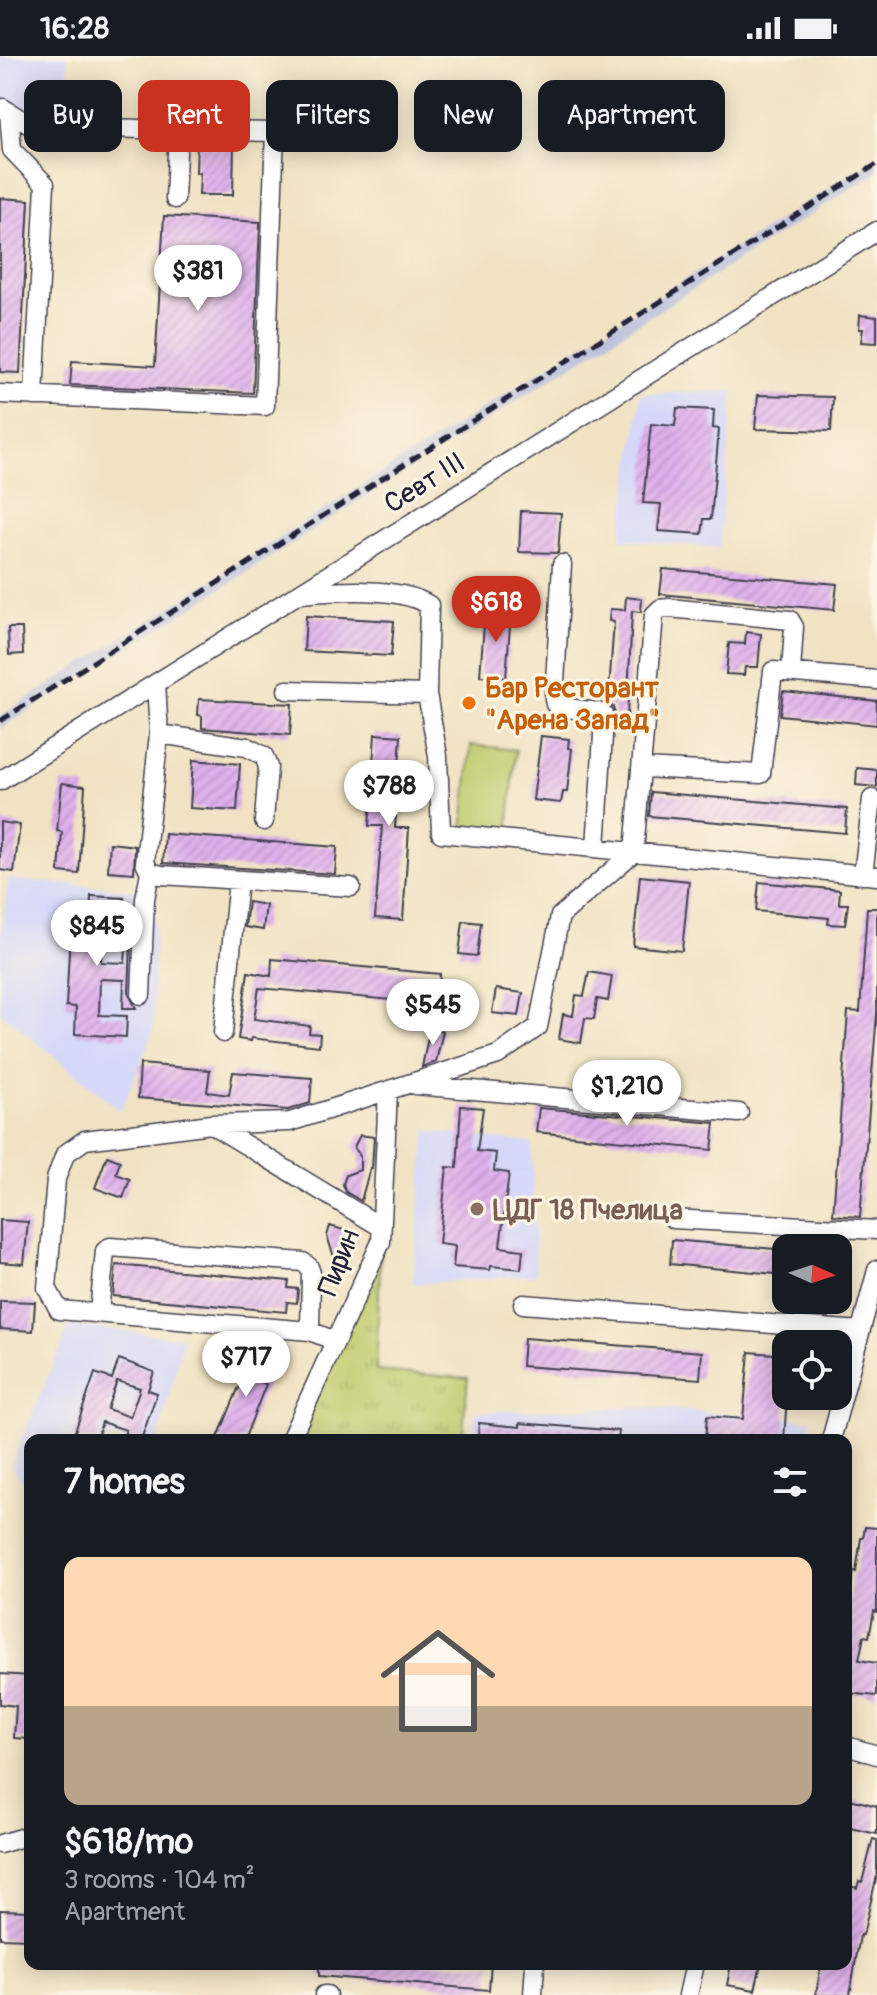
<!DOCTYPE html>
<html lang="en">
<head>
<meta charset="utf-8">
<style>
	:root { --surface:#171b24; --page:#20242c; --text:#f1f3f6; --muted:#9ea1a6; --line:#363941; --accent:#c8321e }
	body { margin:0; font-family:Pangolin,sans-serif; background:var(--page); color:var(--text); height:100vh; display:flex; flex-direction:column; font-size:30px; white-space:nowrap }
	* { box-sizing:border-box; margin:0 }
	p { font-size:26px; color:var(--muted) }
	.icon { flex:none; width:44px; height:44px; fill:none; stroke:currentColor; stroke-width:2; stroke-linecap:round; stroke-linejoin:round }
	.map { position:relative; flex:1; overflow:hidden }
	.details { position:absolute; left:24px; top:1378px; width:828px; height:536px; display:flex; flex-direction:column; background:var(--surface); border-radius:16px; box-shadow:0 4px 20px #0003 }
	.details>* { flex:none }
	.guide { position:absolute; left:24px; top:24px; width:830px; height:72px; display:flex; gap:16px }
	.needle { width:52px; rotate:93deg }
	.buttons { position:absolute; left:772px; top:1178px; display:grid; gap:16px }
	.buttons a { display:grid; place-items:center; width:80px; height:80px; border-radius:16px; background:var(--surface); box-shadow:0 4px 20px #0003; font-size:40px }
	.price { position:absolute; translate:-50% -68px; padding:0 18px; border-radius:28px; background:#fff; color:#222; font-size:26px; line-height:52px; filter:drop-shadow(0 2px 4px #0008) }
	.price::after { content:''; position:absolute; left:50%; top:48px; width:24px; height:18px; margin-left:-12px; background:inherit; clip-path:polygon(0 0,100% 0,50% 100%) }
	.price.selected { background:var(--accent); color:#fff }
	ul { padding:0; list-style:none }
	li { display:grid; align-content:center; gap:16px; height:424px; padding:0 40px }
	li+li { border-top:2px solid var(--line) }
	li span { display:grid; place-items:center; height:248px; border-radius:16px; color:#555 }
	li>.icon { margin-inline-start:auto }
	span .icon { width:144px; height:144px; fill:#fffc; stroke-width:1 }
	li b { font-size:34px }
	h2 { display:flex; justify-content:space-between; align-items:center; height:96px; padding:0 40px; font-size:34px }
	.chip { padding:0 28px; border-radius:16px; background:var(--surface); box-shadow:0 4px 20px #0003; font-size:28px; line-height:72px }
	.chip.selected { background:var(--accent); color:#fff }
	.status { display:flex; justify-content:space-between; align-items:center; height:56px; padding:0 40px; background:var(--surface); direction:ltr }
	.status svg { height:22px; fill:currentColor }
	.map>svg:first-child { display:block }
	.built { fill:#d5d8f9 }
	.railway { fill:#bdc3de }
	.park { fill:url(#park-tufts); stroke:#727855; stroke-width:2 }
	.garden { fill:#c1cd6f; stroke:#727855; stroke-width:2 }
	.building { fill:url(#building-hatch); fill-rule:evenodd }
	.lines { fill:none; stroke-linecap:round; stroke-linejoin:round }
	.minor-casing { stroke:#413f4f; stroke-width:21 }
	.minor { stroke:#fff; stroke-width:18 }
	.rail { stroke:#22223b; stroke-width:5; stroke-dasharray:12 6; stroke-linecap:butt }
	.food-dot { fill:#e8710a; stroke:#fcf5e5; stroke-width:3 }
	.education-dot { fill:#8d6e63; stroke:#fcf5e5; stroke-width:3 }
	.labels { text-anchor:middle; stroke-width:6; stroke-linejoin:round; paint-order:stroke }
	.street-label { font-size:28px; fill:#22223b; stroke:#fcf5e5 }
	.food-label { font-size:28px; font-weight:bold; fill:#c56008; stroke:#fcf5e5; text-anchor:start }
	.education-label { font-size:28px; font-weight:bold; fill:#785e54; stroke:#fcf5e5; text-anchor:start }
</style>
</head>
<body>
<div class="status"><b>16:28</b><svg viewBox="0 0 49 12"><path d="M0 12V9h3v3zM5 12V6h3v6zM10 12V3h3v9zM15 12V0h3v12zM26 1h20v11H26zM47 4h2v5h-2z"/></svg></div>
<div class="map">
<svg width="877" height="1939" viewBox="0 0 877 1939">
	<defs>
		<pattern id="park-tufts" width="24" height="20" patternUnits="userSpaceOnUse" patternTransform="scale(2)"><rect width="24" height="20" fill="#c1cd6f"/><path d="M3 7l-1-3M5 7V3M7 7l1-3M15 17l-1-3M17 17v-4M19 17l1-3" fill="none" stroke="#a6b061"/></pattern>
		<pattern id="building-hatch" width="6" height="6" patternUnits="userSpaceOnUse" patternTransform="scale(2)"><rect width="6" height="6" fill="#dfb0ec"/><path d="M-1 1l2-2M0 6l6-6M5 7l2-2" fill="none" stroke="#bf97cb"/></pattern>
	</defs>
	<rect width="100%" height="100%" fill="#fcf5e5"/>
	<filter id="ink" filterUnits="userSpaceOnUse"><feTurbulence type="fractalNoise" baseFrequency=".0125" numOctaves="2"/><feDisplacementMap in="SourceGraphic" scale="16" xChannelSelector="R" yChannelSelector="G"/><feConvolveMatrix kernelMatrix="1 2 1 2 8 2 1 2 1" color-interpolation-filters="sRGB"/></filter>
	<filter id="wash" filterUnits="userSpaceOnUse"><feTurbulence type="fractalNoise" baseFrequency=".006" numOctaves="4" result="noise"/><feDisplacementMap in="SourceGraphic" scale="32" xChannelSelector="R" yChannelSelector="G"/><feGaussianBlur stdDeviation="1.8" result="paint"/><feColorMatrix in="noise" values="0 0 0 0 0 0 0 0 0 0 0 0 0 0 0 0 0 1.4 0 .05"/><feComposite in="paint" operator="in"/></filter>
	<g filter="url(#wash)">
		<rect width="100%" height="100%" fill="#f1e2c3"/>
		<path class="built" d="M 0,0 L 68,0 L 68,59 L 0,60 Z
			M 734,335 L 719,492 L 621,483 L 641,338 Z
			M 8,823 L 143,835 L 155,847 L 153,976 L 121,1055 L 0,956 L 0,888 Z
			M 426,1075 L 532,1087 L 536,1219 L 413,1228 Z
			M 70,1269 L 184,1282 L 158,1384 L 30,1384 L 30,1437 L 11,1409 Z
			M 640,1351 L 812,1364 L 807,1384 L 473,1384 L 475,1356 Z"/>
		<path class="railway" d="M 877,102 L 877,116 L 0,673 L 0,660 Z"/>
		<path class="park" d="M 381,1186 L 376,1315 L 468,1322 L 462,1384 L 290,1384 Z"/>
		<path class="garden" d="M 471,689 L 516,694 L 508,776 L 463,772 Z"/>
		<g id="blocks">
			<path class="building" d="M 197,86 L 234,87 L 233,139 L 199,139 L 200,117 L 196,117 Z
				M 0,142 L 29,144 L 20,317 L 0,316 Z
				M 164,160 L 260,166 L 253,337 L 70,329 L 72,305 L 155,310 Z
				M 860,259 L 877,261 L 877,287 L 861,286 L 863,273 L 859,273 Z
				M 758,339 L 833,341 L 831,375 L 755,373 Z
				M 677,352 L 714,354 L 713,372 L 719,373 L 711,463 L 704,463 L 702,478 L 658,475 L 661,448 L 643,447 L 651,368 L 675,370 Z
				M 521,455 L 561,457 L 558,497 L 519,496 Z
				M 663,513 L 837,528 L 834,554 L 660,538 Z
				M 626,541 L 642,543 L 641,556 L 632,555 L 627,662 L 616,662 L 613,651 L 608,647 L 614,566 L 609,565 L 610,553 L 625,554 Z
				M 485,555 L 511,557 L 506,622 L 480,620 Z
				M 306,560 L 394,565 L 391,600 L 304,595 Z
				M 8,572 L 22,572 L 23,598 L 9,599 Z
				M 746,576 L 761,578 L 758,611 L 745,611 L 744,619 L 726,618 L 729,587 L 745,588 Z
				M 783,635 L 877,645 L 877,669 L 780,659 Z
				M 199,643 L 292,648 L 290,679 L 202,672 L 202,660 L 198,659 Z
				M 375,678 L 401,680 L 395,772 L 409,772 L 403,864 L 375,862 L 382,770 L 369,770 Z
				M 541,680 L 569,683 L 568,692 L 572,693 L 567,736 L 563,736 L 561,747 L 533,744 Z
				M 193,704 L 240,708 L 237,755 L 190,752 Z
				M 857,712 L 877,714 L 877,731 L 856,729 Z
				M 62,727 L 85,730 L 79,818 L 59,816 L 62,776 L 57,775 Z
				M 651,736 L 847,753 L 845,777 L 649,760 Z
				M 0,766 L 20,769 L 14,816 L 0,814 Z
				M 165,778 L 337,791 L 335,818 L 163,807 Z
				M 110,787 L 135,790 L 134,817 L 108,815 Z
				M 640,820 L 689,825 L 682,895 L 633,890 Z
				M 759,826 L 840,834 L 839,848 L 848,848 L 845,869 L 828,868 L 829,862 L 756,855 Z
				M 91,840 L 124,842 L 123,872 L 103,871 L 101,906 L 125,907 L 128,862 L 132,862 L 129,938 L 136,952 L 123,952 L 124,924 L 100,923 L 99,959 L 127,960 L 126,981 L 75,978 L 76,951 L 66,950 L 71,860 L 90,861 Z
				M 248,846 L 266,849 L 263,874 L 245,871 Z
				M 867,852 L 877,852 L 877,958 L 860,1161 L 833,1159 L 848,955 L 860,956 Z
				M 463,865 L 481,867 L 477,900 L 459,898 Z
				M 272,903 L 440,918 L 437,948 L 259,932 L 254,963 L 310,970 L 309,977 L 320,978 L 319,990 L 251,982 L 251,985 L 238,983 L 248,916 L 271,920 Z
				M 589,916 L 612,920 L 608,945 L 597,943 L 594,963 L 585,962 L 581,987 L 559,983 L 563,958 L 573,960 L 576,939 L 584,940 Z
				M 496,933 L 523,937 L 519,960 L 492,957 Z
				M 430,972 L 443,975 L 436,1006 L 422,1011 Z
				M 140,1008 L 210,1014 L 207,1036 L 229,1039 L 233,1016 L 312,1022 L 310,1047 L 288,1054 L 138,1042 Z
				M 461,1050 L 483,1052 L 477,1095 L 496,1097 L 494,1115 L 509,1117 L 500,1191 L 523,1194 L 521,1213 L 491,1210 L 490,1214 L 453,1211 L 455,1190 L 439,1188 L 447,1111 L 457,1112 Z
				M 539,1052 L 715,1067 L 712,1094 L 536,1076 Z
				M 360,1079 L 374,1081 L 372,1112 L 370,1112 L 361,1145 L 346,1136 L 343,1128 L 346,1119 L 360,1114 L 360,1100 L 354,1091 Z
				M 107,1100 L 120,1105 L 116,1118 L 130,1123 L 123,1142 L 95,1132 Z
				M 0,1164 L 28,1166 L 24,1208 L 0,1206 Z
				M 330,1170 L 351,1176 L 340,1219 L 327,1180 Z
				M 672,1184 L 786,1194 L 786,1219 L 670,1208 Z
				M 116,1209 L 289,1225 L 288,1232 L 298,1233 L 297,1247 L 287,1246 L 286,1256 L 113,1240 Z
				M 0,1245 L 35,1246 L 33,1275 L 0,1273 Z
				M 524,1282 L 702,1296 L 700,1323 L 522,1310 Z
				M 256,1290 L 272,1297 L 260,1326 L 266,1328 L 244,1384 L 217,1384 L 238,1333 L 246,1325 L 253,1309 L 249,1308 Z
				M 749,1296 L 786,1299 L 787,1340 L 784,1384 L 705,1384 L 707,1360 L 743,1363 Z
				M 119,1303 L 154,1316 L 148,1334 L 157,1337 L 141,1384 L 122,1384 L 126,1374 L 102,1366 L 96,1384 L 72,1384 L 95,1317 L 112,1323 ZM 117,1325 L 140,1332 L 130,1361 L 107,1353 Z
				M 479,1367 L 520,1371 L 520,1367 L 619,1375 L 618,1384 L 478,1384 Z
				M 865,1471 L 877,1472 L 877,1556 L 874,1555 L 869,1581 L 864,1580 L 859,1604 L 877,1607 L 877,1640 L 846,1637 L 846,1565 L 853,1515 L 856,1516 L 861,1482 L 863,1482 Z
				M 0,1618 L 30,1620 L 30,1683 L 14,1682 L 16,1650 L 0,1648 Z
				M 846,1742 L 877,1750 L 877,1778 L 846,1771 Z
				M 873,1783 L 877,1784 L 877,1819 L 863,1879 L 860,1879 L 850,1939 L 816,1939 L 821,1908 L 846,1908 L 846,1829 L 857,1832 L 859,1825 L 862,1826 Z
				M 0,1854 L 30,1855 L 30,1883 L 0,1882 Z
				M 319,1908 L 491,1908 L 489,1934 L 319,1920 Z
				M 731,1908 L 761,1908 L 755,1934 L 727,1929 Z"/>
		</g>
	</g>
	<g filter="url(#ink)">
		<use href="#blocks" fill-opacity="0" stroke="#413f4f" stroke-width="2"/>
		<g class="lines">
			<g class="minor-casing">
				<path id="minor" d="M 3,52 L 31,70 L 178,74 L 175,143
					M 9,56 L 12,94 L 45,128 L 34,340
					M 0,338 L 265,350 L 275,76 L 178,74
					M 562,508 L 554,643 L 555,648 L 559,651 L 598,656 L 603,658 L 604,663 L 596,792
					M 301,538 C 336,535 399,530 429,549 L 427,638 L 438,700 L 441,777 L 877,820
					M 287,634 L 427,638
					M 159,678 L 247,691 L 264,700 L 268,711 L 264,765
					M 642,712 L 761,718 L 773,615 L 877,624
					M 0,725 L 877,175
					M 150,816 L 161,819 L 351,831
					M 863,819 L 872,743
					M 141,939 L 145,843 L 150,816 L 145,806 L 159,678 L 156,627
					M 223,977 L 238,824
					M 415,1029 L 739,1057
					M 211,1068 L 381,1171
					M 673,1163 L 877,1174
					M 523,1248 L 860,1275
					M 99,1257 L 105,1195 L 110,1191 L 303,1206 L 309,1211 L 311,1217 L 310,1275
					M 335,1285 L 310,1275 L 59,1254 L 47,1232 L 56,1123 L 65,1098 L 85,1084 L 211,1068 L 290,1066 L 498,999 L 538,971 L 560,860 L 634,796 L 654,559 L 660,553 L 669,552 L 790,564 L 794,571 L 791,616
					M 290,1384 L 381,1186 L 388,1035
					M 831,1384 L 877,1214
					M 846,1690 L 877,1699
					M 0,1788 L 30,1779
					M 324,1939 L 327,1939
					M 533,1939 L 535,1908
					M 688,1939 L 695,1908"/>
			</g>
			<use href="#minor" class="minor"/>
			<path class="rail" d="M 0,665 L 877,108"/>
		</g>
	</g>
	<circle class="food-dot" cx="469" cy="647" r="8"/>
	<circle class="education-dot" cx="477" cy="1153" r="8"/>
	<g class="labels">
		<g class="street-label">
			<text transform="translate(424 426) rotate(-32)" y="10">Севт III</text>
			<text transform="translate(338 1206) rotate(-69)" y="10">Пирин</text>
		</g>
		<g class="food-label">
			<text x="485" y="641">Бар Ресторант<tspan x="485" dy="32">"Арена Запад"</tspan></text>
		</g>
		<g class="education-label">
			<text x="493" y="1163">ЦДГ 18 Пчелица</text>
		</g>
	</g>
</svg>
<div class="buttons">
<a><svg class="needle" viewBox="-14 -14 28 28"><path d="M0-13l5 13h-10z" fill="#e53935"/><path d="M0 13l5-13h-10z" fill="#9ea1a6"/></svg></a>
<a><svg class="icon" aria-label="locate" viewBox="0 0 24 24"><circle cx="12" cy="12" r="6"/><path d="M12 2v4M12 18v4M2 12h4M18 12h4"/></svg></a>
</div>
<b class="price" style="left:198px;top:257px">$381</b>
<b class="price selected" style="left:496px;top:588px">$618</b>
<b class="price" style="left:389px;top:772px">$788</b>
<b class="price" style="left:97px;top:912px">$845</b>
<b class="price" style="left:433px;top:991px">$545</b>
<b class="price" style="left:627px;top:1072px">$1,210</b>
<b class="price" style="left:246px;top:1343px">$717</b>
<div class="guide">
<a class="chip">Buy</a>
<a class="chip selected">Rent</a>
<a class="chip">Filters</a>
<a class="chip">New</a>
<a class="chip">Apartment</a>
</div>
<section class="details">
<h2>7 homes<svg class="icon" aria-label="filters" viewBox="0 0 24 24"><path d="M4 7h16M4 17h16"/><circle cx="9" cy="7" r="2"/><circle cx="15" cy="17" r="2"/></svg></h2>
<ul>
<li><span style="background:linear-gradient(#ffd9b3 60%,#b9a48a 0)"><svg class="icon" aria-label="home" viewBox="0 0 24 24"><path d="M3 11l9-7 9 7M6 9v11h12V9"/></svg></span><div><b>$618/mo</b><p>3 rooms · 104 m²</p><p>Apartment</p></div></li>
</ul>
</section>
</div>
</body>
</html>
